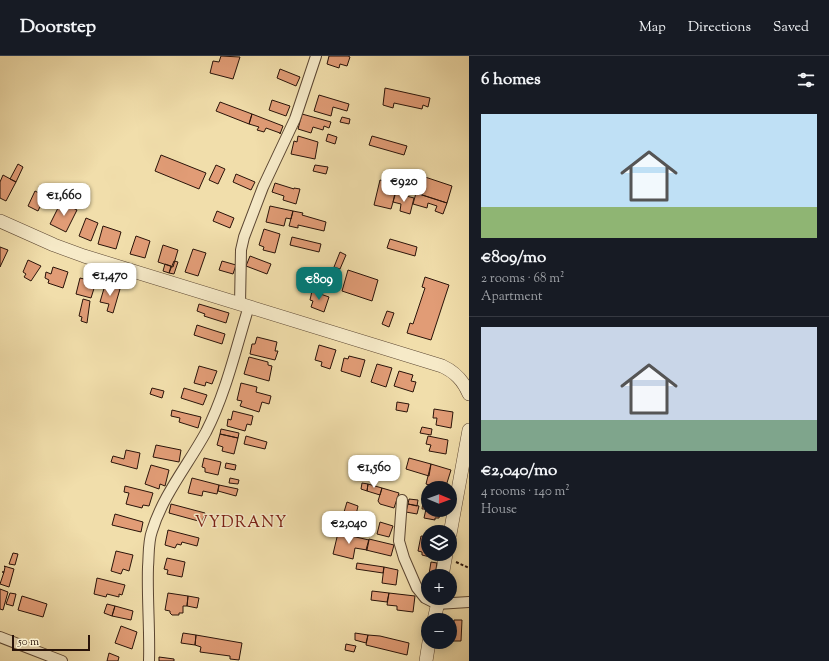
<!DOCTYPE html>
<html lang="en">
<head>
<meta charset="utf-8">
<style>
	:root { --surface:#171b24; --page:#20242c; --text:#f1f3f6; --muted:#9ea1a6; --line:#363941; --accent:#0f766e }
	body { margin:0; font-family:"Sorts Mill Goudy",serif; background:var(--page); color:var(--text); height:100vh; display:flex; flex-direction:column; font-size:15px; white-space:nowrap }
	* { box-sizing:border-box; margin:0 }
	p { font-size:13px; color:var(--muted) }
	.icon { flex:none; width:22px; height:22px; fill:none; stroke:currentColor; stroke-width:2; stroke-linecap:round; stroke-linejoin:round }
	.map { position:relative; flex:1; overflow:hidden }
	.details { display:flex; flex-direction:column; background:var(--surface); width:360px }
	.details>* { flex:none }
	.needle { width:26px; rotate:91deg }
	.tools { position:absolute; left:421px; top:425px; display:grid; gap:8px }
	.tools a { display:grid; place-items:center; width:36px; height:36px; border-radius:50%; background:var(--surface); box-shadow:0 2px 10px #0003; font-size:20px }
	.scale { position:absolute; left:12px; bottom:10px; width:78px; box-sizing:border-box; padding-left:4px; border:2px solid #291309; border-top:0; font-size:11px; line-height:14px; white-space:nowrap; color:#291309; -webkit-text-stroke:3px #f6eac8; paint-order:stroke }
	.price { position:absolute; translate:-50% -34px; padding:0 9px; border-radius:8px; background:#fff; color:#222; font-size:13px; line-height:26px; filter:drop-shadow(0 1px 2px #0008) }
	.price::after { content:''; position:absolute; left:50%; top:24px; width:12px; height:9px; margin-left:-6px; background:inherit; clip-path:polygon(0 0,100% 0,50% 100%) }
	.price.selected { background:var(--accent); color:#fff }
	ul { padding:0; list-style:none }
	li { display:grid; align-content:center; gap:8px; height:212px; padding:0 12px }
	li+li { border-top:1px solid var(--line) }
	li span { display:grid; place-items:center; height:124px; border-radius:0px; color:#555 }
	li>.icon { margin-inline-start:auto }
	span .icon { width:72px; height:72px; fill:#fffc; stroke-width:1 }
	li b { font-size:17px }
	h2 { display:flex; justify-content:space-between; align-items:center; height:48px; padding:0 12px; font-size:17px }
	header { display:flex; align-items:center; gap:24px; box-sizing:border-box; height:56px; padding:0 20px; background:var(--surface); border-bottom:1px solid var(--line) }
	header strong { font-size:19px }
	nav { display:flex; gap:22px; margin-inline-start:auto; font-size:14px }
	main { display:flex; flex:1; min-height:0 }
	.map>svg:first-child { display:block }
	.building { fill:#e19c76; stroke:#291309 }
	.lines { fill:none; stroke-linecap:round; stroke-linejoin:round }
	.minor-casing { stroke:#5b4632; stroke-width:12 }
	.tertiary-casing { stroke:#5b4632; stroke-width:14 }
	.path { stroke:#291309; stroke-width:2; stroke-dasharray:3 2; stroke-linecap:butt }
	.minor { stroke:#f6eac8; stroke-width:10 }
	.tertiary { stroke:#f6eac8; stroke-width:13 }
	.labels { text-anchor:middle; stroke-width:3; stroke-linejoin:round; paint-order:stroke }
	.quarter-label { font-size:16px; letter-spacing:1px; fill:#7a1f14; stroke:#f6eac8 }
</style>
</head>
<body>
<header>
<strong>Doorstep</strong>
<nav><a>Map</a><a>Directions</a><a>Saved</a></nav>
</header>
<main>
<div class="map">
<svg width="469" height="605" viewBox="0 0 469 605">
	<rect width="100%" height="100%" fill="#f1deab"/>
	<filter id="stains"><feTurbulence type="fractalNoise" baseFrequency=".005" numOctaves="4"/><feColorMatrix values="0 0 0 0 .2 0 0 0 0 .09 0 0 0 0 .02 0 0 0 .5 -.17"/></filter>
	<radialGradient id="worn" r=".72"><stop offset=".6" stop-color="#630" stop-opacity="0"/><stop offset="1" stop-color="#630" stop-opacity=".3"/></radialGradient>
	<path class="building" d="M 221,0 L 240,1 L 233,23 L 210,17 L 213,5 L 219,6 Z
		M 329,0 L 348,0 L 350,1 L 347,10 L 340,8 L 339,12 L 327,8 Z
		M 280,13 L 300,21 L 296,30 L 277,22 Z
		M 385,32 L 430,42 L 428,51 L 423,49 L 422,53 L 394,47 L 393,52 L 383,49 Z
		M 319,39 L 349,48 L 347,55 L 333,51 L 331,60 L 314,55 Z
		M 272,44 L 290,50 L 286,60 L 269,54 Z
		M 220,46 L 252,58 L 249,68 L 216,55 Z
		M 252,58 L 283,70 L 280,78 L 280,77 L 266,72 L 264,76 L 257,74 L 259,71 L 249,68 Z
		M 302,58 L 331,66 L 329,72 L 324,70 L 323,74 L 313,71 L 311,77 L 298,73 Z
		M 342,61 L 350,63 L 349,68 L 340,66 Z
		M 328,78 L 337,81 L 335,88 L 326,85 Z
		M 298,80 L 318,86 L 315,103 L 291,98 L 294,85 L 297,86 Z
		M 372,80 L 407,90 L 404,99 L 369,89 Z
		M 161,99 L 206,117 L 199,133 L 155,115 Z
		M 18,108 L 23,111 L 16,126 L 10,123 Z
		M 216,109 L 225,113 L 218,128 L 209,124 Z
		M 315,109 L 328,111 L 326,118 L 313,115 Z
		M 236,118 L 255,126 L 251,134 L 233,126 Z
		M 3,119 L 16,126 L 6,145 L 0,142 L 0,126 Z
		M 422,120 L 452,130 L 447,147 L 416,137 Z
		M 380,124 L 398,129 L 391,153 L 374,149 Z
		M 275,127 L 294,133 L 294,132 L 300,133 L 296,148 L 283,144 L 284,140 L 272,136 Z
		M 35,135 L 45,140 L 38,155 L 28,150 Z
		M 395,137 L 414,142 L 410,158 L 400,155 L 401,148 L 393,146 Z
		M 416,137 L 447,147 L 443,158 L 435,155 L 437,150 L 428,147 L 427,152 L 413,148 Z
		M 61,146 L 77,154 L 66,176 L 50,168 Z
		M 270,150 L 293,155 L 291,163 L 286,162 L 284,170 L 266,166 Z
		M 217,155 L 234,162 L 230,172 L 213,165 Z
		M 293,155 L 303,157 L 302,159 L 326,166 L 324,175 L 298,169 L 298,172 L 289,170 Z
		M 86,162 L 98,167 L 91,185 L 79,180 Z
		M 103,170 L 121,176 L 116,193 L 98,188 Z
		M 264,173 L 280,178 L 275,197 L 263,194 L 264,191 L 259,189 Z
		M 136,180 L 150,185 L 145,202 L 130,198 Z
		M 292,181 L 321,188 L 319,196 L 290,189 Z
		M 390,183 L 417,191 L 415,200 L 387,192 Z
		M 163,189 L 178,194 L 173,211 L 158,206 Z
		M 0,191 L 8,194 L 0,211 Z
		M 193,193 L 206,197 L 198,220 L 185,216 Z
		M 340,196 L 346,199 L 340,213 L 334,211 Z
		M 250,200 L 271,208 L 267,218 L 246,210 Z
		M 28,204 L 41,210 L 31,225 L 24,221 L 26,218 L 23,216 Z
		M 174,205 L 178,206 L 174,218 L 169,217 Z
		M 222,205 L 236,209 L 233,218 L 219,214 Z
		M 165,208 L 171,210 L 169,217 L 163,215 Z
		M 53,211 L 68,216 L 63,232 L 48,227 L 49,224 L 45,222 L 46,216 L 51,218 Z
		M 348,214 L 378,224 L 372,245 L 342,235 Z
		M 425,221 L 449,229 L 431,284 L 407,277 L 410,267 L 413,268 L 425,232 L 422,231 Z
		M 80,222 L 96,226 L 91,242 L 76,238 Z
		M 105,229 L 120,233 L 113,257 L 107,255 L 109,248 L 100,246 Z
		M 312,235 L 329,241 L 324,256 L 311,251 L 313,245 L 310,244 Z
		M 83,243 L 90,245 L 87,267 L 81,265 L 82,261 L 79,260 Z
		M 199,248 L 229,257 L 226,267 L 204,260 L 205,258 L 197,255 Z
		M 387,255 L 394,257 L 389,271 L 382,268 Z
		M 197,269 L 225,278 L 222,288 L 194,279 Z
		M 257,281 L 277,286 L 275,295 L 278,295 L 275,304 L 250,298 L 252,288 L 255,288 Z
		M 319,289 L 336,294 L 330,313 L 321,310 L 322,306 L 315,304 Z
		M 349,300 L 365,304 L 360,321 L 341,315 L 344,302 L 348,303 Z
		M 249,301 L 268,306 L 268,309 L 272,310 L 269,325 L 244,318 Z
		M 377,308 L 392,312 L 386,331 L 371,326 Z
		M 199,310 L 217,315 L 212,328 L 206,326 L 205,330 L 194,327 Z
		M 399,315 L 413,319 L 411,325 L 416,326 L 413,336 L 394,330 Z
		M 241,327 L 257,331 L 256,336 L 271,340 L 269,348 L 262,346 L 259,356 L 240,350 L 242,345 L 237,344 Z
		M 152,332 L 164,335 L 162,342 L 150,338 Z
		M 184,332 L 207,339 L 203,349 L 181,342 Z
		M 397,346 L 409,348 L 407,356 L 396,354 Z
		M 434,353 L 453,356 L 451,372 L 436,369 L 437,362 L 433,362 Z
		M 172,354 L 201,361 L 198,372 L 179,366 L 180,362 L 171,360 Z
		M 233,355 L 253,360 L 251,369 L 247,368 L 245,375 L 227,370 L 228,363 L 231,364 Z
		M 422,371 L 432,373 L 431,379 L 420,377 Z
		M 221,373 L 239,377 L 238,382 L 220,378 Z
		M 220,378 L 238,382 L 234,398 L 222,395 L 223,391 L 217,389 Z
		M 246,380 L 267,386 L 265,393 L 244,388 Z
		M 428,380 L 448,384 L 446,398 L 429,395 L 431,389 L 426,388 Z
		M 156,389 L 181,394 L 179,406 L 153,401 Z
		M 126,394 L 140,397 L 137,413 L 111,406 L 113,400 L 124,403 Z
		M 204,402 L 221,406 L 218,419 L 205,416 L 205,412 L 202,411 Z
		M 409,402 L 431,408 L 429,420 L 406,413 Z
		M 226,407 L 236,409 L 235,414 L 225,412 Z
		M 431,408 L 451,414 L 446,430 L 441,429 L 440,432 L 426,428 Z
		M 151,409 L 169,414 L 165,430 L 160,428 L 159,433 L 145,428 Z
		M 192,422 L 219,429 L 217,438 L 203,435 L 202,440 L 188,437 Z
		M 230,422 L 239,424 L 238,428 L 229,427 Z
		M 362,427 L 368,428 L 367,435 L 361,433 Z
		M 368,428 L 382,432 L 380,439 L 367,435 Z
		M 219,429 L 238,433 L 236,440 L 218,435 Z
		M 125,430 L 153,437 L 149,450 L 143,449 L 142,452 L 126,448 L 129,437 L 124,436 Z
		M 382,432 L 399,437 L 394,452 L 380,448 L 378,445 Z
		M 409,443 L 418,444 L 417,450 L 408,448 Z
		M 347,446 L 358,450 L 356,459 L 344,456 Z
		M 423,446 L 428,446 L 428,454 L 441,454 L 439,462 L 435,462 L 435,464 L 424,462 L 426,453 L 422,453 Z
		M 171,448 L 205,457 L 202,466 L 169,457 Z
		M 408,448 L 419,450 L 417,458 L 406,456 Z
		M 115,458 L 143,466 L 141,476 L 112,469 Z
		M 380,466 L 393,470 L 389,481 L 377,478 Z
		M 168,474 L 199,482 L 197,490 L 182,486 L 181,489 L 177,488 L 175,492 L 165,489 Z
		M 338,477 L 369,484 L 367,494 L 355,492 L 353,503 L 333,498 Z
		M 421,480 L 428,481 L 428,498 L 431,498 L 430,501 L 422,499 L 422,496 L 418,495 Z
		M 369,483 L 394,489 L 391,500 L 366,494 Z
		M 116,495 L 133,499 L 129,515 L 123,513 L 121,518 L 111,515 Z
		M 13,497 L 18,498 L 15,509 L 9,508 Z
		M 167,502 L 185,506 L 182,521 L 167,518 L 168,514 L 164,513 Z
		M 431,506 L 437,507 L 435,519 L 429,518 Z
		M 357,507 L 384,511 L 383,517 L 356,513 Z
		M 4,510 L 14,513 L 9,531 L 0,528 L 4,516 L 2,516 L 4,516 L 5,511 Z
		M 384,511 L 398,514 L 396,529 L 382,527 Z
		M 97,522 L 125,529 L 122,539 L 119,538 L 119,541 L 107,538 L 106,541 L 94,538 Z
		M 0,533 L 8,536 L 3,554 L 0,553 Z
		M 372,535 L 389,537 L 387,546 L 371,544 Z
		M 10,537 L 16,538 L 13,550 L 6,548 Z
		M 168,537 L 188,540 L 187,550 L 183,550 L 183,557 L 179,557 L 179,559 L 172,559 L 170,557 L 170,555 L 165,554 Z
		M 389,537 L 415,540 L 413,556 L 397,554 L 397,550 L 387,549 Z
		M 22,540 L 47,548 L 43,561 L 18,554 Z
		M 188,540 L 199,542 L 197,552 L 187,550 Z
		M 107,548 L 115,550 L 112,560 L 104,557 Z
		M 115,550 L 133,555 L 131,564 L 112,560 Z
		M 454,564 L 462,564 L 461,585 L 453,585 Z
		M 121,570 L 137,576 L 132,593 L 115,587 Z
		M 183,577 L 196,579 L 195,589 L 181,587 Z
		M 355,577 L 368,579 L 366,587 L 355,584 Z
		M 196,579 L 242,587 L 239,604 L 230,603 L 230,600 L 200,596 L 201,591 L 195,589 Z
		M 368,579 L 380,580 L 409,587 L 407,599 L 366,589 Z
		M 346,588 L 356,590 L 354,596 L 345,594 Z
		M 109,597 L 119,601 L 118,605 L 107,605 Z
		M 159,601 L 174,603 L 174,605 L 159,605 Z"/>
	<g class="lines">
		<g class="minor-casing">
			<path id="minor" d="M 240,248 L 241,194 L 244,181 L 263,131 L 295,63 L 316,0
				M 402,444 L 399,485 L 404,502 L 417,532 L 425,542 L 437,548 L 469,546
				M 0,581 L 62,605
				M 149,605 C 150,574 147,542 148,511 C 149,499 148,486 152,475 C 163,439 188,409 206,376 C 226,337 236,292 249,250"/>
		</g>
		<g class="tertiary-casing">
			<path id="tertiary" d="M 0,165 L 54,189 L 84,200 L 442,310 C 455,316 463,324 469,338
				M 450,478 L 469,374
				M 442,520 L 446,498
				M 434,564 L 439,542
				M 426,605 L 429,586"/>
		</g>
		<path class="path" d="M 456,506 L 469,512"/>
		<use href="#minor" class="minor"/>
		<use href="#tertiary" class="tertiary"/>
	</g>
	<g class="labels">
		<g class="quarter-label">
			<text x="241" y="471">VYDRANY</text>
		</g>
	</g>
	<rect width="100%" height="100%" filter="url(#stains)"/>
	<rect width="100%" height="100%" fill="url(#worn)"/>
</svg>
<div class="tools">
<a><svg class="needle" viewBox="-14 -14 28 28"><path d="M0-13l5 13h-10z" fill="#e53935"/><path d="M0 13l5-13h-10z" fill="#9ea1a6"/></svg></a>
<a><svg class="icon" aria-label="layers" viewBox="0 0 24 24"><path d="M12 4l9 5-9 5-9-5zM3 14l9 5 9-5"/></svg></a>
<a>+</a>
<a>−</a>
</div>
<div class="scale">50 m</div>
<b class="price" style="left:404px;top:147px">€920</b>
<b class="price" style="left:64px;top:161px">€1,660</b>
<b class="price" style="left:110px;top:241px">€1,470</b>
<b class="price selected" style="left:319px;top:245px">€809</b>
<b class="price" style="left:374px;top:433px">€1,560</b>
<b class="price" style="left:349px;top:489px">€2,040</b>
</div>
<section class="details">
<h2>6 homes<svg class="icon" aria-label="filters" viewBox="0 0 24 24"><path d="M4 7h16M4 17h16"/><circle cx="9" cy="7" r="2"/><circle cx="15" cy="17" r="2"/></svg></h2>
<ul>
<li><span style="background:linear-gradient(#bfe0f5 75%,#8fb573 0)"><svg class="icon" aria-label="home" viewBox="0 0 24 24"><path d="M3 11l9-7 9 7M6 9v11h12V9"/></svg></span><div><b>€809/mo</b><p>2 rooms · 68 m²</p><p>Apartment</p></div></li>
<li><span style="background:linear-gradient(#c9d6e8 75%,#7fa58c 0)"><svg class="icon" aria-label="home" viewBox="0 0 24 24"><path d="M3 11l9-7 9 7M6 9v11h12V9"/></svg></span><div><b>€2,040/mo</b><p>4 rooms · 140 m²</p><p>House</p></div></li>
</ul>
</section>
</main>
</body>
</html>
